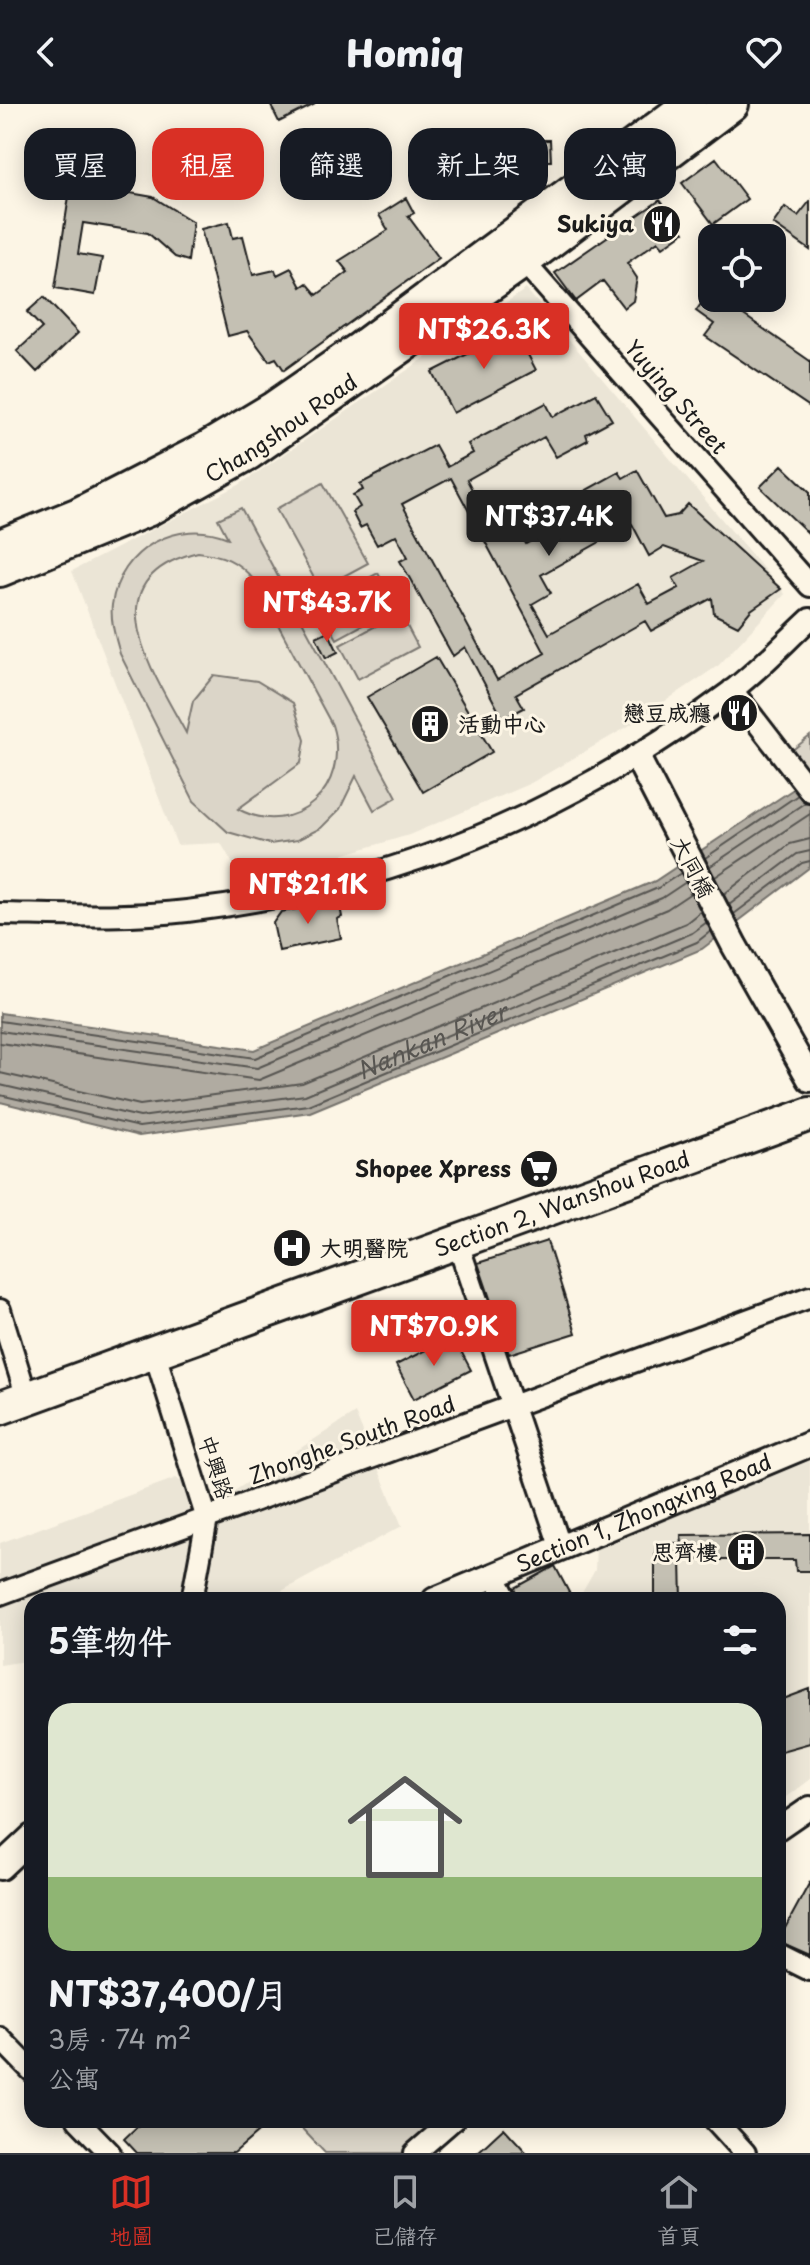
<!DOCTYPE html>
<html lang="zh-TW">
<head>
<meta charset="utf-8">
<style>
	:root { --surface:#171b24; --page:#20242c; --text:#f1f3f6; --muted:#9ea1a6; --line:#363941; --accent:#d93025 }
	body { margin:0; font-family:"Playpen Sans","LXGW WenKai TC",sans-serif; background:var(--page); color:var(--text); height:100vh; display:flex; flex-direction:column; font-size:30px; white-space:nowrap }
	* { box-sizing:border-box; margin:0 }
	p { font-size:26px; color:var(--muted) }
	.icon { flex:none; width:44px; height:44px; fill:none; stroke:currentColor; stroke-width:2; stroke-linecap:round; stroke-linejoin:round }
	.map { position:relative; flex:1; overflow:hidden }
	.details { position:absolute; left:24px; top:1488px; width:762px; height:536px; display:flex; flex-direction:column; background:var(--surface); border-radius:24px; box-shadow:0 4px 20px #0003 }
	.details>* { flex:none }
	.top-card { position:absolute; left:24px; top:24px; width:762px; height:72px; display:flex; gap:16px }
	.controls { position:absolute; left:698px; top:120px; display:grid; gap:16px }
	.controls a { display:grid; place-items:center; width:88px; height:88px; border-radius:16px; background:var(--surface); box-shadow:0 4px 20px #0003; font-size:40px }
	.price { position:absolute; translate:-50% -68px; padding:0 18px; border-radius:8px; background:var(--accent); color:#fff; font-size:26px; line-height:52px; filter:drop-shadow(0 2px 4px #0008) }
	.price::after { content:''; position:absolute; left:50%; top:48px; width:24px; height:18px; margin-left:-12px; background:inherit; clip-path:polygon(0 0,100% 0,50% 100%) }
	.price.on { background:#222; color:#fff }
	ul { padding:0; list-style:none }
	li { display:grid; align-content:center; gap:16px; height:424px; padding:0 24px }
	li+li { border-top:2px solid var(--line) }
	li span { display:grid; place-items:center; height:248px; border-radius:24px; color:#555 }
	li>.icon { margin-inline-start:auto }
	span .icon { width:144px; height:144px; fill:#fffc; stroke-width:1 }
	li b { font-size:34px }
	h2 { display:flex; justify-content:space-between; align-items:center; height:96px; padding:0 24px; font-size:34px }
	.pill { padding:0 28px; border-radius:24px; background:var(--surface); box-shadow:0 4px 20px #0003; font-size:28px; line-height:72px }
	.pill.on { background:var(--accent); color:#fff }
	header { display:flex; justify-content:space-between; align-items:center; height:104px; padding:0 24px; background:var(--surface); font-size:36px; font-weight:800 }
	.dock { display:flex; justify-content:space-around; align-items:center; height:112px; border-top:2px solid var(--line); background:var(--surface); font-size:22px; color:var(--muted) }
	.dock a { display:grid; justify-items:center; gap:4px }
	.dock .on { color:var(--accent) }
	.map>svg:first-child { display:block }
	.built { fill:#ebe5d6 }
	.green { fill:#dbd5c8; stroke:#7c7872; stroke-width:2; fill-rule:evenodd }
	.water { fill:#b0aba1; stroke:#75726c; stroke-width:2 }
	.lines { fill:none; stroke-linecap:round; stroke-linejoin:round }
	.shore { stroke:#575551; stroke-width:2 }
	.building { fill:#c4c0b3; stroke:#1c1c1c; stroke-width:2; fill-rule:evenodd }
	.minor-casing { stroke:#1c1c1c; stroke-width:26 }
	.tertiary-casing { stroke:#1c1c1c; stroke-width:30 }
	.primary-casing { stroke:#1c1c1c; stroke-width:38 }
	.minor { stroke:#fcf5e5; stroke-width:20 }
	.tertiary { stroke:#fcf5e5; stroke-width:24 }
	.primary { stroke:#fcf5e5; stroke-width:32 }
	.labels { text-anchor:middle; stroke-width:6; stroke-linejoin:round; paint-order:stroke }
	.poi-label { font-size:22px; font-weight:bold; fill:#1c1c1c; stroke:#fcf5e5; text-anchor:end }
	.street-label { font-size:22px; fill:#1c1c1c; stroke:#fcf5e5 }
	.water-label { font-size:24px; font-style:italic; fill:#575551; stroke:#fcf5e5 }
</style>
</head>
<body>
<header><svg class="icon" aria-label="back" viewBox="0 0 24 24"><path d="M15 5l-7 7 7 7"/></svg>Homiq<svg class="icon" aria-label="heart" viewBox="0 0 24 24"><path d="M12 20l-8-8c-3-5 5-10 8-4 3-6 11-1 8 4z"/></svg></header>
<div class="map">
<svg width="810" height="2049" viewBox="0 0 810 2049">
	<rect width="100%" height="100%" fill="#fcf5e5"/>
	<filter id="ink" filterUnits="userSpaceOnUse"><feTurbulence type="fractalNoise" baseFrequency=".0125" numOctaves="2"/><feDisplacementMap in="SourceGraphic" scale="16" xChannelSelector="R" yChannelSelector="G"/><feConvolveMatrix kernelMatrix="1 2 1 2 8 2 1 2 1" color-interpolation-filters="sRGB"/></filter>
	<g filter="url(#ink)">
		<path class="built" d="M 526,185 L 785,490 L 719,561 L 627,623 L 531,679 L 409,731 L 332,754 L 240,772 L 221,739 L 177,741 L 72,467 L 239,381 Z
			M 355,1309 L 402,1422 L 265,1496 L 32,1496 L 32,1556 L 0,1561 L 0,1439 L 176,1374 L 214,1400 Z
			M 810,1357 L 810,1675 L 778,1699 L 778,1496 L 578,1496 L 595,1466 L 596,1442 Z"/>
		<path class="green" d="M 323,379 L 368,459 L 320,485 L 276,405 Z
			M 241,404 L 397,693 L 374,706 L 356,672 L 340,705 L 321,724 L 297,736 L 270,740 L 228,728 L 194,697 L 120,550 C 116,535 110,518 112,501 C 119,445 178,413 228,434 L 218,415 ZM 198,448 C 223,451 237,456 254,476 L 332,621 C 352,683 295,736 238,705 L 301,659 L 305,636 L 293,599 L 257,577 L 214,571 L 193,597 L 186,629 C 152,566 89,475 198,448 Z
			M 378,469 L 396,503 L 337,535 L 318,501 Z
			M 400,509 L 418,543 L 358,575 L 340,541 Z
			M 810,632 L 810,672 L 790,648 Z
			M 294,2016 L 438,2016 L 402,2049 L 325,2049 Z"/>
		<path class="water" d="M 810,674 L 810,763 L 702,845 L 310,1008 L 139,1032 L 0,998 L 0,909 L 254,946 L 655,777 Z"/>
		<g class="lines">
			<g class="shore">
				<path d="M 705,754 L 798,691"/>
				<path d="M 709,763 L 806,698"/>
				<path d="M 715,773 L 810,710"/>
				<path d="M 724,790 L 790,740 L 810,735"/>
				<path d="M 729,801 L 797,750 L 810,747"/>
				<path d="M 734,810 L 802,759 L 810,757"/>
				<path d="M 0,917 L 255,954 L 658,784 L 681,769"/>
				<path d="M 0,927 L 257,964 L 662,794 L 686,778"/>
				<path d="M 0,939 L 259,976 L 667,805 L 691,789"/>
				<path d="M 0,969 L 140,1001 L 302,979 L 686,819 L 701,807"/>
				<path id="s1" d="M 0,981 L 140,1013 L 305,991 L 692,829 L 707,818"/>
				<path d="M 0,991 L 139,1023 L 308,1001 L 697,838 L 711,827"/>
			</g>
		</g>
		<path class="building" d="M 270,0 L 315,0 L 279,18 Z
			M 528,36 L 550,36 L 551,57 L 528,57 Z
			M 76,46 L 118,53 L 113,86 L 153,93 L 193,118 L 188,157 L 175,153 L 148,129 L 83,119 L 78,150 L 102,154 L 95,191 L 55,184 Z
			M 716,54 L 747,95 L 713,120 L 682,79 Z
			M 406,94 L 414,109 L 408,112 L 439,154 L 284,266 L 276,254 L 269,257 L 247,227 L 228,232 L 201,125 L 229,118 L 233,134 L 243,132 L 253,171 L 275,166 L 277,171 L 291,164 L 301,183 L 307,179 L 317,191 L 348,168 L 339,157 L 388,126 L 379,111 Z
			M 660,96 L 684,128 L 663,143 L 658,137 L 627,159 L 637,174 L 633,197 L 624,204 L 603,177 L 576,197 L 555,169 Z
			M 810,97 L 810,146 L 773,120 L 785,103 L 798,112 Z
			M 44,193 L 78,229 L 37,268 L 17,247 L 42,224 L 27,208 Z
			M 705,194 L 738,194 L 732,203 L 810,257 L 810,303 L 705,232 L 714,220 L 696,207 Z
			M 515,226 L 536,266 L 453,309 L 432,268 Z
			M 596,290 L 612,316 L 586,330 L 588,336 L 556,353 L 544,333 L 467,376 L 479,399 L 498,389 L 526,440 L 581,409 L 572,394 L 619,368 L 623,374 L 637,366 L 664,414 L 678,411 L 688,400 L 781,485 L 751,506 L 738,522 L 714,510 L 712,494 L 651,527 L 645,517 L 516,590 L 524,604 L 503,615 L 465,543 L 453,552 L 400,457 L 408,453 L 396,431 L 377,441 L 366,421 L 360,424 L 352,408 L 360,403 L 353,391 L 363,386 L 360,380 L 435,341 L 447,363 L 473,349 L 468,340 L 546,299 L 553,313 ZM 451,374 L 545,549 L 497,576 L 402,400 ZM 632,420 L 649,452 L 664,443 L 703,457 L 673,474 L 679,484 L 649,500 L 638,480 L 549,530 L 532,500 L 551,489 L 541,471 Z
			M 782,361 L 810,388 L 810,431 L 760,383 Z
			M 328,527 L 338,548 L 326,554 L 316,533 Z
			M 436,553 L 492,648 L 423,688 L 367,593 Z
			M 339,797 L 342,813 L 337,815 L 341,834 L 279,847 L 273,819 L 281,808 Z
			M 547,1137 L 576,1229 L 509,1250 L 478,1159 Z
			M 453,1232 L 471,1266 L 414,1295 L 396,1261 Z
			M 810,1430 L 810,1467 L 796,1467 L 795,1456 L 681,1456 L 682,1496 L 655,1496 L 655,1439 L 682,1439 L 681,1431 Z
			M 555,1462 L 573,1496 L 521,1496 L 515,1484 Z
			M 810,1585 L 810,1639 L 778,1648 L 778,1597 Z
			M 810,1778 L 810,1851 L 778,1837 Z
			M 144,2016 L 272,2016 L 234,2049 L 137,2049 L 124,2035 Z
			M 504,2024 L 527,2049 L 477,2049 Z"/>
		<g class="lines">
			<g class="minor-casing">
				<path id="minor" d="M 516,149 L 810,482
					M 732,586 L 810,687
					M 0,810 C 62,811 126,814 187,807 C 390,783 567,710 730,588 C 758,567 784,539 810,515
					M 457,1137 L 560,1442
					M 0,1206 L 27,1294
					M 154,1247 L 207,1415 L 192,1496
					M 494,1471 L 507,1496
					M 0,1490 L 810,1193
					M 778,1725 L 810,1703
					M 778,1850 L 810,1866
					M 0,1934 L 32,1967
					M 78,2016 L 110,2049
					M 715,2016 L 745,2049
					M 415,2049 L 453,2016"/>
			</g>
			<g class="tertiary-casing">
				<g id="tertiary">
					<path d="M 637,653 L 734,841 L 810,975"/>
					<path id="s2" d="M 435,1496 L 810,1340"/>
					<path d="M 0,1763 L 32,1733"/>
				</g>
			</g>
			<g class="primary-casing">
				<g id="primary">
					<path d="M 0,442 L 79,410 L 204,346 L 274,304 L 358,246 L 690,0"/>
					<path id="s3" d="M 0,466 L 147,406 L 249,349 L 524,157 L 732,0"/>
					<path id="s4" d="M 0,1304 L 810,1010"/>
				</g>
			</g>
			<use href="#minor" class="minor"/>
			<use href="#tertiary" class="tertiary"/>
			<use href="#primary" class="primary"/>
		</g>
	</g>
	<defs>
		<g id="restaurant-disc" transform="scale(2)"><circle r="9.5" fill="#1c1c1c" stroke="#fcf5e5"/><path d="M-5-6h1v4h1v-4h1v4h1v-4h1v5L-1.5 .5V6h-2V.5L-5-1ZM5-6V6H3V1.5H1.5Q1.5-4 5-6Z" fill="#fff"/></g>
		<g id="building-disc" transform="scale(2)"><circle r="9.5" fill="#1c1c1c" stroke="#fcf5e5"/><path d="M-4-6H4V6H1V3H-1V6H-4ZM-2.5-4.3h1.7v1.8h-1.7ZM.8-4.3h1.7v1.8H.8ZM-2.5-1h1.7V.8h-1.7ZM.8-1h1.7V.8H.8Z" fill="#fff"/></g>
		<g id="supermarket-disc" transform="scale(2)"><circle r="9.5" fill="#1c1c1c" stroke="#fcf5e5"/><path d="M-6-5.5h2.5l.6 2H6L4.5 2H-2.5L-4.4-4H-6ZM-1.5 3.2a1.3 1.3 0 1 0 .1 0ZM3 3.2a1.3 1.3 0 1 0 .1 0Z" fill="#fff"/></g>
		<g id="hospital-disc" transform="scale(2)"><circle r="9.5" fill="#1c1c1c" stroke="#fcf5e5"/><path d="M-5-5h3v3.5h4V-5h3V5h-3V1.5h-4V5h-3Z" fill="#fff"/></g>
	</defs>
	<g fill-rule="evenodd">
		<use href="#restaurant-disc" x="662" y="120"/>
		<use href="#restaurant-disc" x="739" y="609"/>
		<use href="#building-disc" x="430" y="620"/>
		<use href="#supermarket-disc" x="539" y="1065"/>
		<use href="#hospital-disc" x="292" y="1144"/>
		<use href="#building-disc" x="746" y="1448"/>
	</g>
	<g class="labels">
		<g class="poi-label">
			<text x="634" y="128">Sukiya</text>
			<text x="711" y="617">戀豆成癮</text>
			<text x="458" y="628" text-anchor="start">活動中心</text>
			<text x="511" y="1073">Shopee Xpress</text>
			<text x="320" y="1152" text-anchor="start">大明醫院</text>
			<text x="718" y="1456">思齊樓</text>
		</g>
		<g class="street-label">
			<text transform="translate(676 293) rotate(49)" y="8">Yuying Street</text>
			<text dy="8" stroke="none"><textPath href="#s3" startOffset="316">Changshou Road</textPath></text>
			<text transform="translate(693 763) rotate(62)" y="8">大同橋</text>
			<text dy="8" stroke="none"><textPath href="#s4" startOffset="598">Section 2, Wanshou Road</textPath></text>
			<text transform="translate(352 1336) rotate(-20)" y="8">Zhonghe South Road</text>
			<text transform="translate(216 1363) rotate(72)" y="8">中興路</text>
			<text dy="8" stroke="none"><textPath href="#s2" startOffset="226">Section 1, Zhongxing Road</textPath></text>
		</g>
		<g class="water-label">
			<text dy="8" stroke="none"><textPath href="#s1" startOffset="448">Nankan River</textPath></text>
		</g>
	</g>
</svg>
<div class="controls">
<a><svg class="icon" aria-label="locate" viewBox="0 0 24 24"><circle cx="12" cy="12" r="6"/><path d="M12 2v4M12 18v4M2 12h4M18 12h4"/></svg></a>
</div>
<b class="price" style="left:484px;top:267px">NT$26.3K</b>
<b class="price on" style="left:549px;top:454px">NT$37.4K</b>
<b class="price" style="left:327px;top:540px">NT$43.7K</b>
<b class="price" style="left:308px;top:822px">NT$21.1K</b>
<b class="price" style="left:434px;top:1264px">NT$70.9K</b>
<div class="top-card">
<a class="pill">買屋</a>
<a class="pill on">租屋</a>
<a class="pill">篩選</a>
<a class="pill">新上架</a>
<a class="pill">公寓</a>
</div>
<section class="details">
<h2>5筆物件<svg class="icon" aria-label="filters" viewBox="0 0 24 24"><path d="M4 7h16M4 17h16"/><circle cx="9" cy="7" r="2"/><circle cx="15" cy="17" r="2"/></svg></h2>
<ul>
<li><span style="background:linear-gradient(#dfe7d0 70%,#8fb573 0)"><svg class="icon" aria-label="home" viewBox="0 0 24 24"><path d="M3 11l9-7 9 7M6 9v11h12V9"/></svg></span><div><b>NT$37,400/月</b><p>3房 · 74 m²</p><p>公寓</p></div></li>
</ul>
</section>
</div>
<nav class="dock">
<a class="on"><svg class="icon" aria-label="map" viewBox="0 0 24 24"><path d="M3 6l6-2 6 2 6-2v14l-6 2-6-2-6 2zM9 4v14M15 6v14"/></svg>地圖</a>
<a><svg class="icon" aria-label="saved" viewBox="0 0 24 24"><path d="M7 4h10v16l-5-4-5 4z"/></svg>已儲存</a>
<a><svg class="icon" aria-label="home" viewBox="0 0 24 24"><path d="M3 11l9-7 9 7M6 9v11h12V9"/></svg>首頁</a>
</nav>
</body>
</html>
